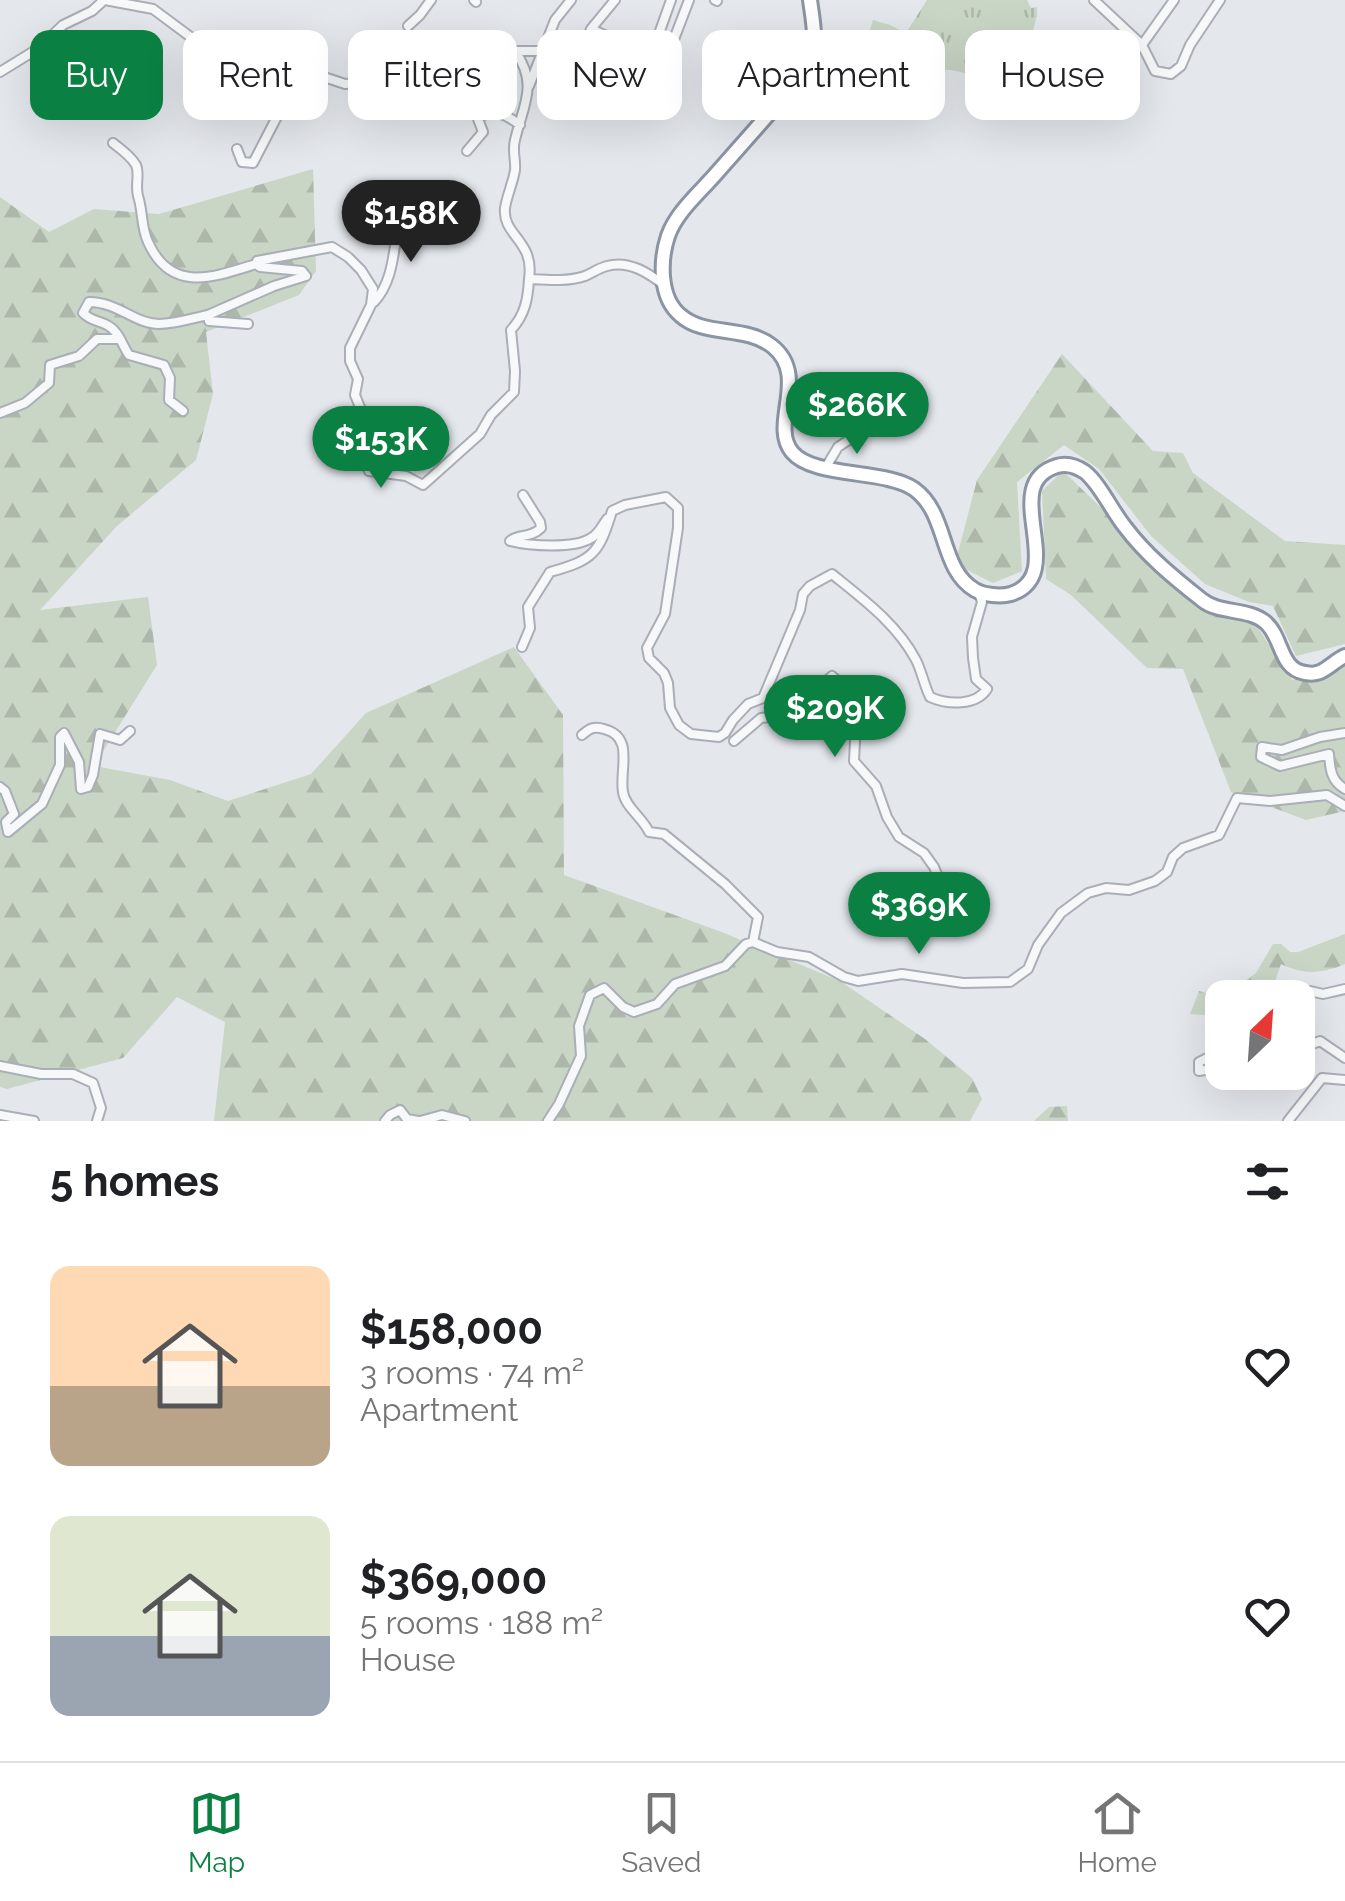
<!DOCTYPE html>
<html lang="en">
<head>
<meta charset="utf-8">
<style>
	:root { --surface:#fff; --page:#f2f2f2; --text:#202124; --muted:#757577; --line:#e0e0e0; --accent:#0b8043 }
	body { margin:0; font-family:Raleway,sans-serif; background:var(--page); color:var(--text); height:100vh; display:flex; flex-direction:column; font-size:38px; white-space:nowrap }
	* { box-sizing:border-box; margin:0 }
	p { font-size:32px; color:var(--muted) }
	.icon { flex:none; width:55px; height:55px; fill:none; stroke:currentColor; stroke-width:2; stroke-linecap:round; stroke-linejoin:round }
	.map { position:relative; height:1121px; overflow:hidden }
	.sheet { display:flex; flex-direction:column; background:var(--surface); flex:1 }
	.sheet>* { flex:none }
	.hud { position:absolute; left:30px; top:30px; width:1285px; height:90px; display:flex; gap:20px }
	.needle { width:65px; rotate:25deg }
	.fabs { position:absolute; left:1205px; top:980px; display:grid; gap:20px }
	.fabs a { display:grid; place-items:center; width:110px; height:110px; border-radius:20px; background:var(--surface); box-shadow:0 10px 40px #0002; font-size:50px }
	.price { position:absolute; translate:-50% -85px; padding:0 22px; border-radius:35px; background:var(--accent); color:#fff; font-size:32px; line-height:65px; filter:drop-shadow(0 2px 5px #0008) }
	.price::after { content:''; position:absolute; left:50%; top:60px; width:30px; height:22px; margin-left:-15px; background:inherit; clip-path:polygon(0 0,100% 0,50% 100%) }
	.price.active { background:#222; color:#fff }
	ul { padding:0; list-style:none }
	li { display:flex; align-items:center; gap:30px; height:250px; padding:0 50px }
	li span { display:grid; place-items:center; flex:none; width:280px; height:200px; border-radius:20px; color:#555 }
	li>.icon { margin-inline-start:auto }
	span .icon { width:120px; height:120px; fill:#fffc; stroke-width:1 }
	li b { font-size:42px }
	h2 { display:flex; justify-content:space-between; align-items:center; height:120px; padding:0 50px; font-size:42px }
	.chip { padding:0 35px; border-radius:20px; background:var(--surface); box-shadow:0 10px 40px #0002; font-size:35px; line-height:90px }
	.chip.active { background:var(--accent); color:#fff }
	.tabs { display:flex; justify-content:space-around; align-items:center; height:140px; border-top:2px solid var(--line); background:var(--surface); font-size:28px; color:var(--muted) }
	.tabs a { display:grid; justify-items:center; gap:5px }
	.tabs .active { color:var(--accent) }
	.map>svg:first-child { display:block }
	.forest { fill:url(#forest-firs) }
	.park { fill:url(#park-tufts) }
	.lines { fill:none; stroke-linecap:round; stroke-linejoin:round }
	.minor-casing { stroke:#a9aeb7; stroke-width:12 }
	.trunk-casing { stroke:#8b94a3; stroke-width:18 }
	.minor { stroke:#f7f8fa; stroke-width:8 }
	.trunk { stroke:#fff; stroke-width:12 }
</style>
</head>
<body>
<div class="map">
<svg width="1345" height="1121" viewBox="0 0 1345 1121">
	<defs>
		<pattern id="forest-firs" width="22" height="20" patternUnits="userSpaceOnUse" patternTransform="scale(2.5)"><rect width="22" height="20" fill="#c9d6c5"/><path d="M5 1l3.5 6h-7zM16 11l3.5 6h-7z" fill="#adb8ab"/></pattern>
		<pattern id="park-tufts" width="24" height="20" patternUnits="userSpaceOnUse" patternTransform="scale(2.5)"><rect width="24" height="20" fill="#c9d6c5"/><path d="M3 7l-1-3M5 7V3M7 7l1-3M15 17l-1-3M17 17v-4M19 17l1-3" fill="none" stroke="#adb8ab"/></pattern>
	</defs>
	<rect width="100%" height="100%" fill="#e4e7ec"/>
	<path class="forest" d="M 313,169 L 316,271 L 299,295 L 206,332 L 213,394 L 196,460 L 117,526 L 40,610 L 148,597 L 157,665 L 94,766 L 170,780 L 228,801 L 311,774 L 366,713 L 514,647 L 563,715 L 564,875 L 719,931 L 840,981 L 925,1039 L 972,1078 L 982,1099 L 970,1121 L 214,1121 L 225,1022 L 177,997 L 123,1058 L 7,1089 L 0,1087 L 0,197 L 49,232 L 94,209 L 159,214 Z
		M 1062,354 L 1153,451 L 1183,453 L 1193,473 L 1285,541 L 1345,545 L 1345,644 L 1296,656 L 1273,606 L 1249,602 L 1205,584 L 1151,536 L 1099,469 L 1064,445 L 1017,482 L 1022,571 L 993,583 L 955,564 L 977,480 Z
		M 1063,471 L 1200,603 L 1256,625 L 1292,680 L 1345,662 L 1345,811 L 1306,820 L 1231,792 L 1183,669 L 1147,668 L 1071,595 L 1046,579 L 1042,491 Z
		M 1345,934 L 1345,964 C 1322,974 1303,975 1281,964 L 1275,982 L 1263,997 L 1222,998 L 1222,1013 L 1217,1016 L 1190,1014 L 1199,991 L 1222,997 L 1256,973 L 1273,944 L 1281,944 L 1290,952 L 1298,952 Z
		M 1067,1106 L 1068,1121 L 1034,1121 L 1049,1107 Z"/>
	<path class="park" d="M 927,0 L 1027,0 L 1031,8 L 1037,7 L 1037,15 L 1027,54 L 1033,62 L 1044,59 L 1044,80 L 1026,102 L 1020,115 L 1010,118 C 1003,110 1002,98 994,89 C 986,79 962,71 949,70 C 943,70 938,71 932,70 L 927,57 L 906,47 L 887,43 L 879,54 L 865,47 L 873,20 L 890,25 L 906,33 Z"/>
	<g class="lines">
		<g class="minor-casing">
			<path id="minor" d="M 105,0 L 153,9 L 192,38 L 221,50 L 266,45 L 292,48 L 315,74 L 345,84 L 379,81 L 499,49 L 515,51 C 539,85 523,105 515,140 C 512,150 516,160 515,170 C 513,183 507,195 505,208 C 502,236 535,240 529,279 C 547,280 567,282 585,276 C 592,273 599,268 607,266 C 629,260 649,273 665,286
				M 474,0 L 476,2
				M 715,0 L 717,1
				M 1094,0 L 1142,45 L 1155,71 L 1171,74 L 1181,66 L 1190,45 L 1220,0
				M 408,26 L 420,15 L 431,0
				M 591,29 L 622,43
				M 1142,45 L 1174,0
				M 515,51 L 544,51
				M 663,68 L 689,0
				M 0,72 L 39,48 L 63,25 L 92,11 L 104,0
				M 645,73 L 671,0
				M 608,75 L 578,60 L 591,29 L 615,0
				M 529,86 L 555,20 L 571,0
				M 113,143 C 121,149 131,156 136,165 C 140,174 135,185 138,196 C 143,211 141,227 148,242 C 171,294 214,277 256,264
				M 237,149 L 242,162 L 253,163 L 281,109 L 315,74
				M 467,151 L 483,132 L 478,119 C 491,106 507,115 520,125
				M 374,302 C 396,279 393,242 401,213 L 405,206 L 420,197
				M 248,324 L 209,321 L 208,315 L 274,286 L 306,276 L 302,271 L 260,267 L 256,264 L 257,261 L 332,247 L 348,257 L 361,270 L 373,289 L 371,305 L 350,348 L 350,361 L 358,379 L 355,395 L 364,417 L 364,458 L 369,471 L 406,476 L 423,485 L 480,434 L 491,415 L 514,392 L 515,371 L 511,330 C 525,315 528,299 529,279
				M 183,411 L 169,400 L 170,378 L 164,365 L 129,355 C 122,345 119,331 107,325 C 97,320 91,321 83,313 L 89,302 C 118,302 135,324 159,324 C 175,324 193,318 208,315
				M 0,413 L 25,403 L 49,383 L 50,365 L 79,356 L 97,339 L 120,339
				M 826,467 L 838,447 L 867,428
				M 523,495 L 540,522 L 541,528 C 530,539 518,533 510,541 C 529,546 575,549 591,538 C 598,535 602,526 607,519
				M 522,647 L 530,628 L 528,607 L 550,572 C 593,560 599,554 612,511 L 625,505 L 666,497 L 678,508 L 678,528 L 665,614 L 647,648 L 649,658 L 664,673 L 668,683 L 670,708 L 679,725 L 691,734 L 719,737 L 725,733 L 733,720 L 748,704 L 763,698 L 800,610 L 803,594 L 810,586 L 832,574 C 863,599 897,624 916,660 C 922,672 924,685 930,697 C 948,705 976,706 987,689 L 976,679 L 973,658 L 972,637 L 982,602 L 979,593
				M 1345,733 L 1320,737 L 1282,750 L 1262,747 L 1261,757 L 1280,766 L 1329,754 C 1330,769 1331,781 1345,789
				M 582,735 C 590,728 594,726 604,729 C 635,737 619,769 623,792 C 625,807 643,818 649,832 L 664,834 L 725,884 L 758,917 L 753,942 L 777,952 L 809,957 L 844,977 L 858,981 L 902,974 L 963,983 L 1010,982 L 1028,969 L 1038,945 L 1061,913 L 1088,893 L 1106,888 L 1129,890 L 1155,881 L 1167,872 L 1173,857 L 1183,848 L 1219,835 L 1237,798 L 1270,801 L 1327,795 L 1345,806
				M 734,741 L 761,718 L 785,715 L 832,676 L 846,688 L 857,702 L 854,761 L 876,786 L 887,817 L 899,837 L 924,853 L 934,867 L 942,886
				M 0,787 L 5,791 L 14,814 L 6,822 L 8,832 L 42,804 L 60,765 L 60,737 L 64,733 L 79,762 L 81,789 L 88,787 L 93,775 L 100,734 L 120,740 L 130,731
				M 1298,1004 L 1310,991 L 1323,994 L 1345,989
				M 1298,1050 L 1320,1041 L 1345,1058
				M 1222,1054 L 1215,1054 L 1199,1062 L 1199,1071 L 1222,1067
				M 0,1066 L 41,1074 L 73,1074 L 93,1083 L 101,1108 L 97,1121
				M 1232,1072 L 1242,1078 L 1260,1072
				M 0,1115 L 34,1121
				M 385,1121 L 390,1115 L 400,1110 L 407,1119 L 418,1121
				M 420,1121 L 442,1115 L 465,1121
				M 548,1121 L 559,1104 L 581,1056 L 579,1026 L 590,995 L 604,988 L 623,1007 L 634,1012 L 657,1004 L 675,984 L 725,966 L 746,944 L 753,942
				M 1288,1121 L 1322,1078 L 1345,1080"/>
		</g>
		<g class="trunk-casing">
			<path id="trunk" d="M 810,0 C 814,29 819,47 804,74 C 774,108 744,142 714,176 C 698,194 676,213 668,236 C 660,260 659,297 680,315 C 704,337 745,325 772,346 C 810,376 769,424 792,452 C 813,478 885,469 914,489 C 949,514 939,569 975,590 C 984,595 1000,597 1011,594 C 1071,574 996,484 1057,466 C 1067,463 1076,466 1085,472 C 1100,484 1112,511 1125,527 C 1146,555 1174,578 1202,600 C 1219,614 1248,608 1265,622 C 1283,637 1279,669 1305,673 C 1312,674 1314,674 1320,672 C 1329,668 1336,660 1345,656"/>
		</g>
		<use href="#minor" class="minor"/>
		<use href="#trunk" class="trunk"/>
	</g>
</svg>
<div class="fabs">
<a><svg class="needle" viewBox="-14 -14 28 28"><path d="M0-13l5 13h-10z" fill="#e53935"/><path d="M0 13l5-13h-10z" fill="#757577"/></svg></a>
</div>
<b class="price active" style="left:411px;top:265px">$158K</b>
<b class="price" style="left:857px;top:457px">$266K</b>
<b class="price" style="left:381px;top:491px">$153K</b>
<b class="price" style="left:835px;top:760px">$209K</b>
<b class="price" style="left:919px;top:957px">$369K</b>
<div class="hud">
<a class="chip active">Buy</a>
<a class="chip">Rent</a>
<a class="chip">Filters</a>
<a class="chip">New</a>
<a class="chip">Apartment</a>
<a class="chip">House</a>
</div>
</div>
<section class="sheet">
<h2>5 homes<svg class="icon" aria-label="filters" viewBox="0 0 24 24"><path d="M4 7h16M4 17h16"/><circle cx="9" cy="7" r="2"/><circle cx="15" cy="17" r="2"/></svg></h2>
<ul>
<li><span style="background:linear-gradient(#ffd9b3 60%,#b9a48a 0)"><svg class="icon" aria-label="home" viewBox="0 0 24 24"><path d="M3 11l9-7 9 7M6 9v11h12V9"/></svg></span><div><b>$158,000</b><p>3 rooms · 74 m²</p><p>Apartment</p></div><svg class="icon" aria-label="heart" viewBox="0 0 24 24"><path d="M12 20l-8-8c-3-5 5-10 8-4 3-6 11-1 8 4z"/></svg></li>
<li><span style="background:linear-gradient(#dfe7d0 60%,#9aa5b1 0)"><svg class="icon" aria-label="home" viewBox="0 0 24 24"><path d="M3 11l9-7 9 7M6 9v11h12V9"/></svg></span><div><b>$369,000</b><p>5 rooms · 188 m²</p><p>House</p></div><svg class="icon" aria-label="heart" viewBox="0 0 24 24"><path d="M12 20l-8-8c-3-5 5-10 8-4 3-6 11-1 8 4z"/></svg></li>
</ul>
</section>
<nav class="tabs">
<a class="active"><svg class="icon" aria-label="map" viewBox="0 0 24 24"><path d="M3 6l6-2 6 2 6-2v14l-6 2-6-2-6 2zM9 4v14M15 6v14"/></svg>Map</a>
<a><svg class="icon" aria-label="saved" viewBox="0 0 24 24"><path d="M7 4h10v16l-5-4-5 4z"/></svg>Saved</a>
<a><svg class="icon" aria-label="home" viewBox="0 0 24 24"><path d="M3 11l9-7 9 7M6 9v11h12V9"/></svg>Home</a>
</nav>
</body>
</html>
